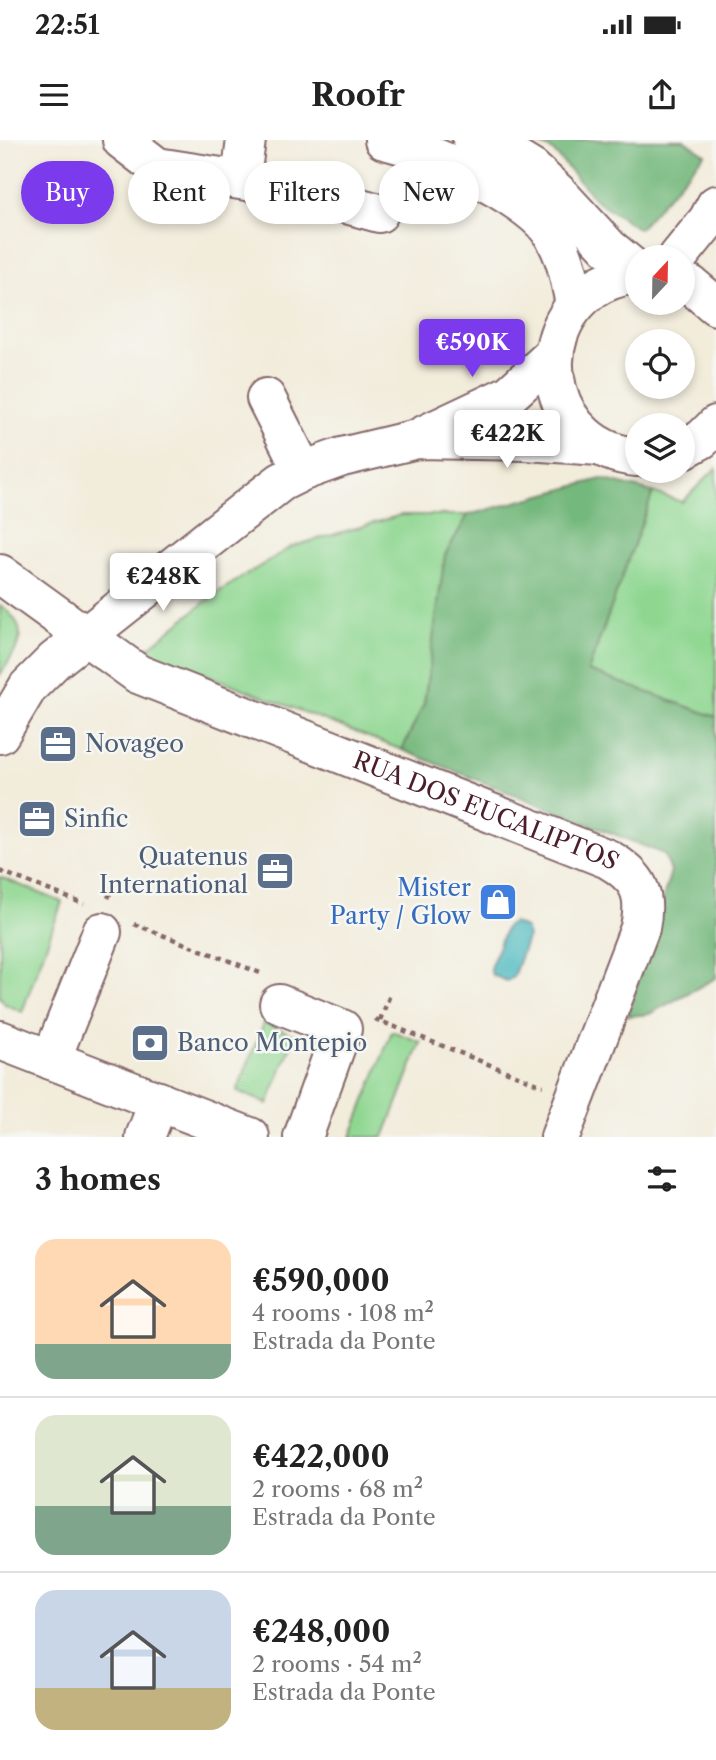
<!DOCTYPE html>
<html lang="en">
<head>
<meta charset="utf-8">
<style>
	:root { --surface:#fff; --page:#f6f6f6; --text:#222; --muted:#767676; --line:#e0e0e0; --accent:#7c3aed }
	body { margin:0; font-family:"Libre Caslon Text",serif; background:var(--page); color:var(--text); height:100vh; display:flex; flex-direction:column; font-size:26px; white-space:nowrap }
	* { box-sizing:border-box; margin:0 }
	p { font-size:23px; color:var(--muted) }
	.icon { flex:none; width:38px; height:38px; fill:none; stroke:currentColor; stroke-width:2; stroke-linecap:round; stroke-linejoin:round }
	.map { position:relative; height:997px; overflow:hidden }
	.panel { display:flex; flex-direction:column; background:var(--surface); flex:1 }
	.panel>* { flex:none }
	.top-card { position:absolute; left:21px; top:21px; width:676px; height:63px; display:flex; gap:14px }
	.needle { width:46px; rotate:22deg }
	.buttons { position:absolute; left:625px; top:105px; display:grid; gap:14px }
	.buttons a { display:grid; place-items:center; width:70px; height:70px; border-radius:50%; background:var(--surface); box-shadow:0 4px 10px #0003; font-size:35px }
	.price { position:absolute; translate:-50% -60px; padding:0 16px; border-radius:7px; background:#fff; color:#222; font-size:23px; line-height:46px; filter:drop-shadow(0 2px 4px #0008) }
	.price::after { content:''; position:absolute; left:50%; top:42px; width:21px; height:16px; margin-left:-10px; background:inherit; clip-path:polygon(0 0,100% 0,50% 100%) }
	.price.on { background:var(--accent); color:#fff }
	ul { padding:0; list-style:none }
	li { display:flex; align-items:center; gap:21px; height:175px; padding:0 35px }
	li+li { border-top:2px solid var(--line) }
	li span { display:grid; place-items:center; flex:none; width:196px; height:140px; border-radius:21px; color:#555 }
	li>.icon { margin-inline-start:auto }
	span .icon { width:84px; height:84px; fill:#fffc; stroke-width:1 }
	li b { font-size:30px }
	h2 { display:flex; justify-content:space-between; align-items:center; height:84px; padding:0 35px; font-size:30px }
	.pill { padding:0 24px; border-radius:32px; background:var(--surface); box-shadow:0 4px 10px #0003; font-size:24px; line-height:63px }
	.pill.on { background:var(--accent); color:#fff }
	.status { display:flex; justify-content:space-between; align-items:center; height:49px; padding:0 35px; background:var(--surface); direction:ltr }
	.status svg { height:19px; fill:currentColor }
	header { display:flex; justify-content:space-between; align-items:center; height:91px; padding:0 35px; background:var(--surface); font-size:32px; font-weight:800 }
	.map>svg:first-child { display:block }
	.green { fill:#8fd791; stroke:#6c7b5e; stroke-width:2 }
	.forest { fill:#73b87b; stroke:#5e6c53; stroke-width:2 }
	.water { fill:#47b7bd; stroke:#486b74; stroke-width:2 }
	.lines { fill:none; stroke-linecap:round; stroke-linejoin:round }
	.minor-casing { stroke:#856769; stroke-width:42 }
	.path { stroke:#856769; stroke-width:4.5; stroke-dasharray:5 5; stroke-linecap:butt }
	.minor { stroke:#fff; stroke-width:38 }
	.labels { text-anchor:middle; stroke-width:5; stroke-linejoin:round; paint-order:stroke }
	.service-label { font-size:24px; fill:#4e5e75; stroke:#f6f6f2; text-anchor:start }
	.street-label { font-size:24px; fill:#4a1f2b; stroke:#f6f6f2 }
	.shop-label { font-size:24px; fill:#366cbe; stroke:#f6f6f2; text-anchor:end }
</style>
</head>
<body>
<div class="status"><b>22:51</b><svg viewBox="0 0 49 12"><path d="M0 12V9h3v3zM5 12V6h3v6zM10 12V3h3v9zM15 12V0h3v12zM26 1h20v11H26zM47 4h2v5h-2z"/></svg></div>
<header><svg class="icon" aria-label="menu" viewBox="0 0 24 24"><path d="M4 6h16M4 12h16M4 18h16"/></svg>Roofr<svg class="icon" aria-label="share" viewBox="0 0 24 24"><path d="M12 15V3M7 8l5-5 5 5M5 13v7h14v-7"/></svg></header>
<div class="map">
<svg width="716" height="997" viewBox="0 0 716 997">
	<rect width="100%" height="100%" fill="#f6f6f2"/>
	<filter id="ink" filterUnits="userSpaceOnUse"><feTurbulence type="fractalNoise" baseFrequency=".0143" numOctaves="2"/><feDisplacementMap in="SourceGraphic" scale="14" xChannelSelector="R" yChannelSelector="G"/><feConvolveMatrix kernelMatrix="1 2 1 2 8 2 1 2 1" color-interpolation-filters="sRGB"/></filter>
	<filter id="wash" filterUnits="userSpaceOnUse"><feTurbulence type="fractalNoise" baseFrequency=".00686" numOctaves="4" result="noise"/><feDisplacementMap in="SourceGraphic" scale="28" xChannelSelector="R" yChannelSelector="G"/><feGaussianBlur stdDeviation="1.57" result="paint"/><feColorMatrix in="noise" values="0 0 0 0 0 0 0 0 0 0 0 0 0 0 0 0 0 1.4 0 .05"/><feComposite in="paint" operator="in"/></filter>
	<g filter="url(#wash)">
		<rect width="100%" height="100%" fill="#f2ecdb"/>
		<path class="green" d="M 716,328 L 716,577 L 588,531 L 653,352 L 682,362 Z
			M 401,375 L 468,375 L 445,415 L 424,564 L 402,610 L 145,511 L 212,456 L 291,407 Z
			M 0,465 C 33,489 19,506 0,535 Z
			M 0,737 L 62,762 L 22,872 L 5,864 L 0,857 Z
			M 264,883 L 295,895 L 268,964 L 237,951 Z
			M 392,891 L 421,902 L 384,997 L 351,997 Z"/>
		<path class="forest" d="M 530,0 L 684,0 L 705,14 L 639,89 L 597,61 L 552,10 Z
			M 601,339 L 653,352 L 588,531 L 716,577 L 716,838 L 649,874 L 628,876 L 671,731 L 664,714 L 402,610 L 424,564 L 445,415 L 468,375 Z"/>
		<path class="water" d="M 513,783 L 525,788 L 528,796 L 513,837 L 507,841 L 492,835 L 490,828 L 506,787 Z"/>
	</g>
	<g filter="url(#ink)">
		<g class="lines">
			<g class="minor-casing">
				<g id="minor">
					<path d="M 122,0 L 157,27 L 284,47 L 379,73"/>
					<path d="M 384,0 C 426,9 524,55 549,89 C 565,111 570,138 575,165"/>
					<path d="M 472,0 L 504,12 L 532,29 L 558,53 L 609,108 L 637,131"/>
					<path d="M 241,38 L 246,0"/>
					<path d="M 678,117 L 708,80 L 716,65"/>
					<path d="M 637,133 C 621,137 605,140 592,150 C 524,199 552,310 637,317"/>
					<path d="M 682,142 L 691,145 L 716,166"/>
					<path d="M 266,258 L 303,331"/>
					<path d="M 422,296 L 509,255 L 553,215"/>
					<path d="M 682,310 L 702,299 L 716,285"/>
					<path id="s1" d="M 0,434 L 138,534 L 608,719 C 639,737 647,753 640,788 L 560,997"/>
					<path d="M 0,594 L 28,547 L 54,521 L 254,363 L 281,342 L 303,331 L 342,317 L 417,299 L 527,301 L 600,306"/>
					<path d="M 279,864 L 342,889 L 303,997"/>
					<path d="M 0,900 L 250,997"/>
					<path d="M 51,920 L 102,792"/>
					<path d="M 145,997 L 159,961"/>
				</g>
			</g>
			<path class="path" d="M 0,731 L 84,764
				M 108,758 L 113,747
				M 134,784 L 263,834
				M 375,879 L 543,946
				M 380,880 L 390,855"/>
			<use href="#minor" class="minor"/>
		</g>
	</g>
	<defs>
		<g id="office-square" transform="scale(2.0125)"><rect x="-9" y="-9" width="18" height="18" rx="4" fill="#5c6f8a" stroke="#f6f6f2"/><path d="M-6-3h4V-5.5h4V-3h4V5H-6ZM-1-4.5V-3h2v-1.5ZM-6 0V1H6V0Z" fill="#fff"/></g>
		<g id="shop-square" transform="scale(2.0125)"><rect x="-9" y="-9" width="18" height="18" rx="4" fill="#3f7fe0" stroke="#f6f6f2"/><path d="M-5-2.5h2.3a2.7 3.5 0 0 1 5.4 0H5L5.5 6h-11ZM-1.5-2.5h3a1.5 2.3 0 0 0-3 0Z" fill="#fff"/></g>
		<g id="bank-square" transform="scale(2.0125)"><rect x="-9" y="-9" width="18" height="18" rx="4" fill="#5c6f8a" stroke="#f6f6f2"/><path d="M-6-4H6V4H-6ZM0-2.3a2.3 2.3 0 1 0 0 4.6a2.3 2.3 0 1 0 0-4.6Z" fill="#fff"/></g>
	</defs>
	<g fill-rule="evenodd">
		<use href="#office-square" x="58" y="604"/>
		<use href="#office-square" x="37" y="679"/>
		<use href="#office-square" x="275" y="731"/>
		<use href="#shop-square" x="498" y="762"/>
		<use href="#bank-square" x="150" y="903"/>
	</g>
	<g class="labels">
		<g class="service-label">
			<text x="85" y="612">Novageo</text>
			<text x="64" y="687">Sinfic</text>
			<text x="248" y="725" text-anchor="end">Quatenus<tspan x="248" dy="28">International</tspan></text>
			<text x="177" y="911">Banco Montepio</text>
		</g>
		<g class="street-label">
			<text dy="8" stroke="none"><textPath href="#s1" startOffset="544">RUA DOS EUCALIPTOS</textPath></text>
		</g>
		<g class="shop-label">
			<text x="471" y="756">Mister<tspan x="471" dy="28">Party / Glow</tspan></text>
		</g>
	</g>
</svg>
<div class="buttons">
<a><svg class="needle" viewBox="-14 -14 28 28"><path d="M0-13l5 13h-10z" fill="#e53935"/><path d="M0 13l5-13h-10z" fill="#767676"/></svg></a>
<a><svg class="icon" aria-label="locate" viewBox="0 0 24 24"><circle cx="12" cy="12" r="6"/><path d="M12 2v4M12 18v4M2 12h4M18 12h4"/></svg></a>
<a><svg class="icon" aria-label="layers" viewBox="0 0 24 24"><path d="M12 4l9 5-9 5-9-5zM3 14l9 5 9-5"/></svg></a>
</div>
<b class="price on" style="left:472px;top:239px">€590K</b>
<b class="price" style="left:507px;top:330px">€422K</b>
<b class="price" style="left:163px;top:473px">€248K</b>
<div class="top-card">
<a class="pill on">Buy</a>
<a class="pill">Rent</a>
<a class="pill">Filters</a>
<a class="pill">New</a>
</div>
</div>
<section class="panel">
<h2>3 homes<svg class="icon" aria-label="filters" viewBox="0 0 24 24"><path d="M4 7h16M4 17h16"/><circle cx="9" cy="7" r="2"/><circle cx="15" cy="17" r="2"/></svg></h2>
<ul>
<li><span style="background:linear-gradient(#ffd9b3 75%,#7fa58c 0)"><svg class="icon" aria-label="home" viewBox="0 0 24 24"><path d="M3 11l9-7 9 7M6 9v11h12V9"/></svg></span><div><b>€590,000</b><p>4 rooms · 108 m²</p><p>Estrada da Ponte</p></div></li>
<li><span style="background:linear-gradient(#dfe7d0 65%,#7fa58c 0)"><svg class="icon" aria-label="home" viewBox="0 0 24 24"><path d="M3 11l9-7 9 7M6 9v11h12V9"/></svg></span><div><b>€422,000</b><p>2 rooms · 68 m²</p><p>Estrada da Ponte</p></div></li>
<li><span style="background:linear-gradient(#c9d6e8 70%,#c2b280 0)"><svg class="icon" aria-label="home" viewBox="0 0 24 24"><path d="M3 11l9-7 9 7M6 9v11h12V9"/></svg></span><div><b>€248,000</b><p>2 rooms · 54 m²</p><p>Estrada da Ponte</p></div></li>
</ul>
</section>
</body>
</html>
